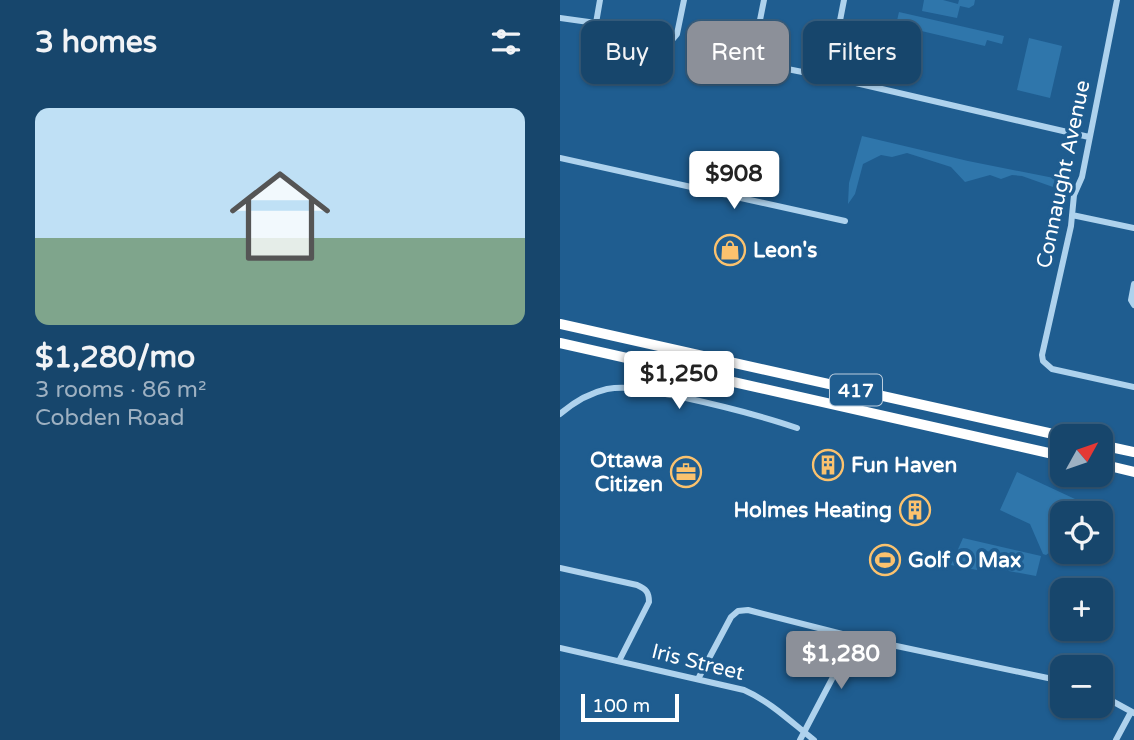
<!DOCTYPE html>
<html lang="en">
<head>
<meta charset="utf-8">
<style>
	:root { --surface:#17466c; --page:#204d72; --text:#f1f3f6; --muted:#9eb1c2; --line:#365e7f; --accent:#8c9099 }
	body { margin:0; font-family:"Varela Round",sans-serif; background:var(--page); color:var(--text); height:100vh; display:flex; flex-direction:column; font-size:26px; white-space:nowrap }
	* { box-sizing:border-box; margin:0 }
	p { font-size:23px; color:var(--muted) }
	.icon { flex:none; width:38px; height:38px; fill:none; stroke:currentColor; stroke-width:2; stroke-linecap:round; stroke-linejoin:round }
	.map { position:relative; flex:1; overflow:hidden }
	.sheet { display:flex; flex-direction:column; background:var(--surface); width:560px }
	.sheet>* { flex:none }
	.banner { position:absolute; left:21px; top:21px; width:448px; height:63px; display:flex; gap:14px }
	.needle { width:46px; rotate:50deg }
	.tools { position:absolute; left:490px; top:424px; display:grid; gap:14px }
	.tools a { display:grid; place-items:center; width:63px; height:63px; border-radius:14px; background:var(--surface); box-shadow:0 2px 5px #0004,0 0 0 2px var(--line); font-size:35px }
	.scale { position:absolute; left:21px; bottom:18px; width:98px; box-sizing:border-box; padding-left:7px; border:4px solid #fff; border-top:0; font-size:19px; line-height:24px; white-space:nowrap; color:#fff; -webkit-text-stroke:5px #1f5d90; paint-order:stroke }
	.price { position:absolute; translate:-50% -60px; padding:0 16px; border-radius:7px; background:#fff; color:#222; font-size:23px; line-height:46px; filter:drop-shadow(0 2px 4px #0008) }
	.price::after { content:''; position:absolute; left:50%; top:42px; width:21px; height:16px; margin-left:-10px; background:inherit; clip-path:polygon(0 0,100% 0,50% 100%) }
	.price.current { background:var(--accent); color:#fff }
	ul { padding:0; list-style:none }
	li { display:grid; align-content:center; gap:14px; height:371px; padding:0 35px }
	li+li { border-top:2px solid var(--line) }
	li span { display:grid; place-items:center; height:217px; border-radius:14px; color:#555 }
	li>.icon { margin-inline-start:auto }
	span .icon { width:126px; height:126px; fill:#fffc; stroke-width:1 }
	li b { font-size:30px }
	h2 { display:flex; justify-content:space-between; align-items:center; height:84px; padding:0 35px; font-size:30px }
	.pill { padding:0 24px; border-radius:14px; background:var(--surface); box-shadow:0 2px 5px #0004,0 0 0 2px var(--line); font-size:24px; line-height:63px }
	.pill.current { background:var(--accent); color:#fff }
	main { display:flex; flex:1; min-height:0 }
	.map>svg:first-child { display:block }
	.green { fill:#2f76ab }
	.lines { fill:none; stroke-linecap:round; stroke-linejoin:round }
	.minor { stroke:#aed2ed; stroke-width:6 }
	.highway { stroke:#fff; stroke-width:10 }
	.labels { text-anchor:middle; stroke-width:7; stroke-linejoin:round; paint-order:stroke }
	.shield { fill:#1f5d90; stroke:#bccede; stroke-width:2 }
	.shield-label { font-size:19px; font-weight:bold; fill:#fff }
	.street-label { font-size:21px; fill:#fff; stroke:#1f5d90 }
	.poi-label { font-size:21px; font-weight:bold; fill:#fff; stroke:#1f5d90; text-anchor:start }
</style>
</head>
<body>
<main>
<section class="sheet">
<h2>3 homes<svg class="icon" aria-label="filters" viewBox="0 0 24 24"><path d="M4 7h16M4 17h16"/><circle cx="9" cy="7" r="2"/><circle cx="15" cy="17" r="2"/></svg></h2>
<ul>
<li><span style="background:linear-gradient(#bfe0f5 60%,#7fa58c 0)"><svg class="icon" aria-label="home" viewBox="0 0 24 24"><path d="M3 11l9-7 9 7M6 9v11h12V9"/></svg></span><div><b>$1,280/mo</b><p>3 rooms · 86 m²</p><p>Cobden Road</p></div></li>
</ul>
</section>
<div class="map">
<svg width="574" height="740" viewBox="0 0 574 740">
	<rect width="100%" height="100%" fill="#1f5d90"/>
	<path class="green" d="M 364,0 L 383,0 L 398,4 L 399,0 L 415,0 L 414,5 L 409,8 L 400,6 L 397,18 L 362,11 Z
		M 339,12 L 444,36 L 442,44 L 427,40 L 425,46 L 336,25 Z
		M 469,38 L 502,46 L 490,98 L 457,90 Z
		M 302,136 L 408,161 L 499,179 L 499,186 L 493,187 L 462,176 L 452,175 L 441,179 L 430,175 L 405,182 L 391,167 L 347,153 L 332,157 L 321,155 L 303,164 L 295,194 L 288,204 L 289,183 Z
		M 457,472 L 545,513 L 541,521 L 541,513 L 502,513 L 502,543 L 486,555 L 483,554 L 470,524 L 440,510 Z
		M 403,538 L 481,556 L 476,576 L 433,568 L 436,553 L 422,550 L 417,570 L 391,565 Z"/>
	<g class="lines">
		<path class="minor" d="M 204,0 L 194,50 L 196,57 L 207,65 L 283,80 L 529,137
			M 557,0 L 522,177 L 514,195 L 511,226 L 482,355 L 483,361 L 492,369 L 574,387
			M 0,18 L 36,23 L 92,38 L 112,40 L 117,34 L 124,0
			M 36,23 L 40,0
			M 269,77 L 284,0
			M 0,158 L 285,221
			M 512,215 L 574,228
			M 574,284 L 571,300 L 574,305
			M 0,414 C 14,402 29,393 47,389 C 71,385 94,392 117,396 C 158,405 197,414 237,428
			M 0,568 L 77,585 C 86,589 89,592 89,602 L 59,661
			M 0,648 L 184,690 C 211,702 231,722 254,740
			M 138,679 L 171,617 L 178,611 L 188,610 L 294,637 L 502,681
			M 541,695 L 574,713
			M 240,740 L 294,637
			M 556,740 L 571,712"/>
		<path class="highway" d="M 0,324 L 502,436
			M 0,343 L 502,456
			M 541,445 L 574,452
			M 541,464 L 574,472"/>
	</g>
	<defs>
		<g id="shop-ring" transform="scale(1.575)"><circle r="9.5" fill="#1f5d90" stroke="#fbc26e" stroke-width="1.5"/><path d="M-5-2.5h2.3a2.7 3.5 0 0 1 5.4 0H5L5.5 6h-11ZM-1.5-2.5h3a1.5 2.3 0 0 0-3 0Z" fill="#fbc26e"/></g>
		<g id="building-ring" transform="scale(1.575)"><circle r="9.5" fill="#1f5d90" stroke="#fbc26e" stroke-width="1.5"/><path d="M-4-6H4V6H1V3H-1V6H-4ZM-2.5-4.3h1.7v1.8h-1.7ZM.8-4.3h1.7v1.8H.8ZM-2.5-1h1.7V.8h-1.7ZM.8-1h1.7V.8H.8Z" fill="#fbc26e"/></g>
		<g id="office-ring" transform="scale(1.575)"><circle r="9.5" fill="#1f5d90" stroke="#fbc26e" stroke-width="1.5"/><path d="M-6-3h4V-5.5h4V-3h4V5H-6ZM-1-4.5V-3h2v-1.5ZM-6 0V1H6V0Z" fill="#fbc26e"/></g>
		<g id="stadium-ring" transform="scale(1.575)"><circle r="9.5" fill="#1f5d90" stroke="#fbc26e" stroke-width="1.5"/><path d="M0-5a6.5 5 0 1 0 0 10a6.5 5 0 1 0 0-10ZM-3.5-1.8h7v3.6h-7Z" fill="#fbc26e"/></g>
	</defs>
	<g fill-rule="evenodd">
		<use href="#shop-ring" x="170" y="250"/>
		<use href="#building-ring" x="268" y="465"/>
		<use href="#office-ring" x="126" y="472"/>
		<use href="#building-ring" x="355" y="510"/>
		<use href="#stadium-ring" x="325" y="560"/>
	</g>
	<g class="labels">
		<rect class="shield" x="270" y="374.5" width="52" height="31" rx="5"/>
		<g class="shield-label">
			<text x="296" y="397">417</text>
		</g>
		<g class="street-label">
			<text transform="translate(503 174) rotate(-78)" y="7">Connaught Avenue</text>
			<text transform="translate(138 662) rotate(14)" y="7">Iris Street</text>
		</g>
		<g class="poi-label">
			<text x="193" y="257">Leon's</text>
			<text x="103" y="467" text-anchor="end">Ottawa<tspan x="103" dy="24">Citizen</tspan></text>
			<text x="291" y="472">Fun Haven</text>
			<text x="332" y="517" text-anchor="end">Holmes Heating</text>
			<text x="348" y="567">Golf O Max</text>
		</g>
	</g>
</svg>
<div class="tools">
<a><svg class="needle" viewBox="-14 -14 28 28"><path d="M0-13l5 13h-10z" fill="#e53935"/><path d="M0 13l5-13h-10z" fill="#9eb1c2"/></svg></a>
<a><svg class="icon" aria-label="locate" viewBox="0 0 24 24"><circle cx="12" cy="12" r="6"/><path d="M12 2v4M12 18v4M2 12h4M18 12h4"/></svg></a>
<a>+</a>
<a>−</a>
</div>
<div class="scale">100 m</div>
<b class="price" style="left:174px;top:211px">$908</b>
<b class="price" style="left:119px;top:411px">$1,250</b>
<b class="price current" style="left:281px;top:691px">$1,280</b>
<div class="banner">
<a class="pill">Buy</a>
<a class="pill current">Rent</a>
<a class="pill">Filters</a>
</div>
</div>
</main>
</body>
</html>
